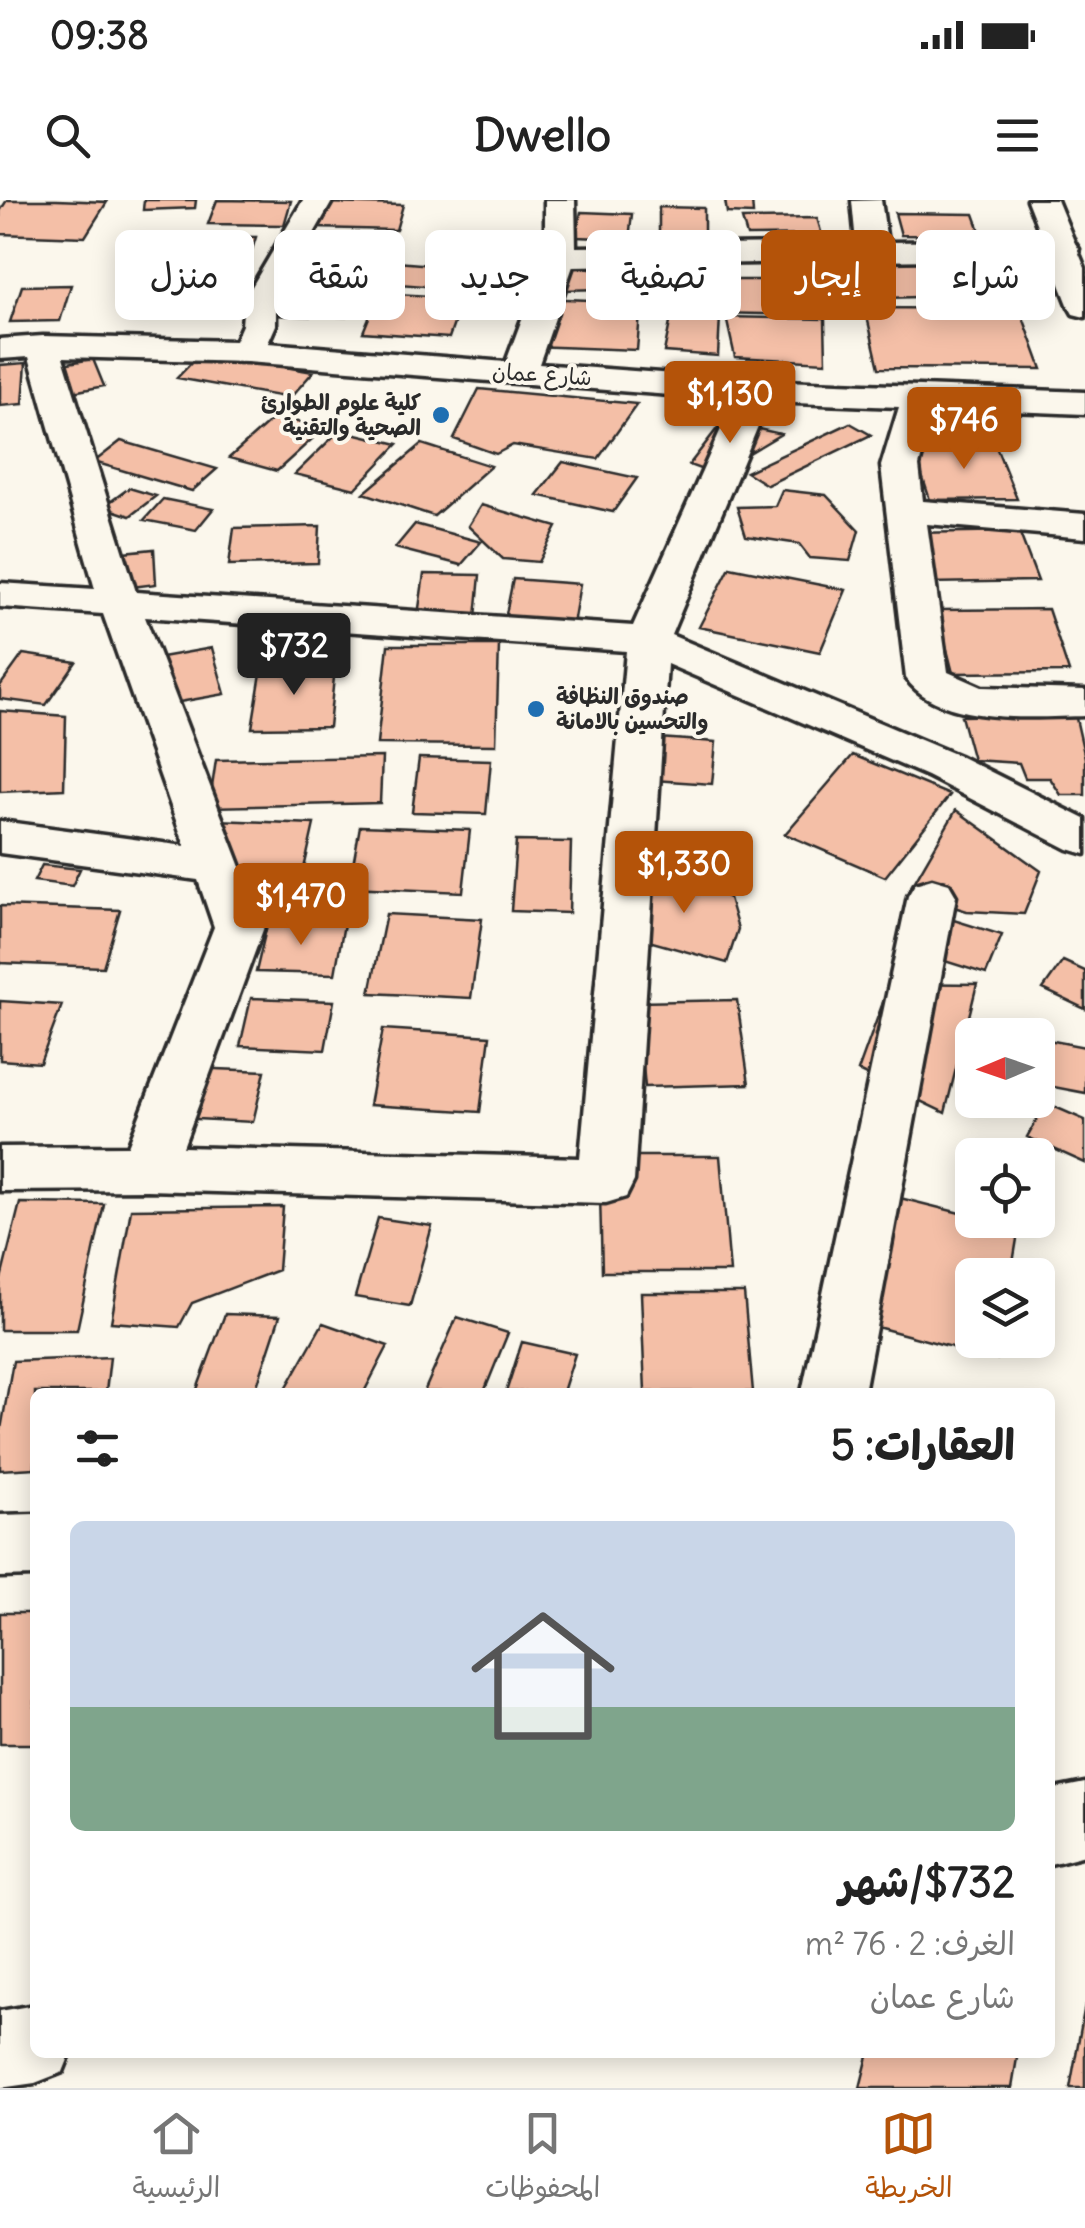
<!DOCTYPE html>
<html lang="ar">
<head>
<meta charset="utf-8">
<style>
	:root { --surface:#fff; --page:#f6f6f6; --text:#222; --muted:#767676; --line:#e0e0e0; --accent:#b45309 }
	body { margin:0; font-family:Delius,"Playpen Sans Arabic",sans-serif; background:var(--page); color:var(--text); direction:rtl; height:100vh; display:flex; flex-direction:column; font-size:38px; white-space:nowrap }
	* { box-sizing:border-box; margin:0 }
	p { font-size:32px; color:var(--muted) }
	.icon { flex:none; width:55px; height:55px; fill:none; stroke:currentColor; stroke-width:2; stroke-linecap:round; stroke-linejoin:round }
	.map { position:relative; flex:1; overflow:hidden; direction:ltr }
	.details { position:absolute; left:30px; top:1188px; width:1025px; height:670px; display:flex; flex-direction:column; background:var(--surface); border-radius:15px; box-shadow:0 5px 25px #0003; direction:rtl }
	.details>* { flex:none }
	.banner { position:absolute; left:30px; top:30px; width:1025px; height:90px; direction:rtl; display:flex; gap:20px }
	.needle { width:65px; rotate:268deg }
	.controls { position:absolute; left:955px; top:818px; display:grid; gap:20px }
	.controls a { display:grid; place-items:center; width:100px; height:100px; border-radius:15px; background:var(--surface); box-shadow:0 5px 25px #0003; font-size:50px }
	.price { position:absolute; translate:-50% -85px; padding:0 22px; border-radius:10px; background:var(--accent); color:#fff; font-size:32px; line-height:65px; filter:drop-shadow(0 2px 5px #0008) }
	.price::after { content:''; position:absolute; left:50%; top:60px; width:30px; height:22px; margin-left:-15px; background:inherit; clip-path:polygon(0 0,100% 0,50% 100%) }
	.price.active { background:#222; color:#fff }
	ul { padding:0; list-style:none }
	li { display:grid; align-content:center; gap:20px; height:530px; padding:0 40px }
	li span { display:grid; place-items:center; height:310px; border-radius:15px; color:#555 }
	li>.icon { margin-inline-start:auto }
	span .icon { width:180px; height:180px; fill:#fffc; stroke-width:1 }
	li b { font-size:42px }
	h2 { display:flex; justify-content:space-between; align-items:center; height:120px; padding:0 40px; font-size:42px }
	.chip { padding:0 35px; border-radius:15px; background:var(--surface); box-shadow:0 5px 25px #0003; font-size:35px; line-height:90px }
	.chip.active { background:var(--accent); color:#fff }
	.status { display:flex; justify-content:space-between; align-items:center; height:70px; padding:0 50px; background:var(--surface); direction:ltr }
	.status svg { height:28px; fill:currentColor }
	header { display:flex; justify-content:space-between; align-items:center; height:130px; padding:0 40px; background:var(--surface); font-size:45px; font-weight:800 }
	.dock { display:flex; justify-content:space-around; align-items:center; height:140px; border-top:2px solid var(--line); background:var(--surface); font-size:28px; color:var(--muted) }
	.dock a { display:grid; justify-items:center; gap:5px }
	.dock .active { color:var(--accent) }
	.map>svg:first-child { display:block }
	.building { fill:#f4bfa7; stroke:#2b2b2b; stroke-width:2.5 }
	.lines { fill:none; stroke-linecap:round; stroke-linejoin:round }
	.minor-casing { stroke:#2b2b2b; stroke-width:7 }
	.major-casing { stroke:#2b2b2b; stroke-width:7 }
	.minor { fill:#fbf7ec; fill-rule:evenodd }
	.major { fill:#fbf7ec; fill-rule:evenodd }
	.poi-dot { fill:#1f6fb2; stroke:#fbf7ec; stroke-width:4 }
	.labels { text-anchor:middle; stroke-width:8; stroke-linejoin:round; paint-order:stroke }
	.far-street-label { font-size:22px; fill:#2b2b2b; stroke:#fbf7ec }
	.far-poi-label { font-size:22px; font-weight:bold; fill:#2b2b2b; stroke:#fbf7ec; text-anchor:end }
</style>
</head>
<body>
<div class="status"><b>09:38</b><svg viewBox="0 0 49 12"><path d="M0 12V9h3v3zM5 12V6h3v6zM10 12V3h3v9zM15 12V0h3v12zM26 1h20v11H26zM47 4h2v5h-2z"/></svg></div>
<header><svg class="icon" aria-label="menu" viewBox="0 0 24 24"><path d="M4 6h16M4 12h16M4 18h16"/></svg>Dwello<svg class="icon" aria-label="search" viewBox="0 0 24 24"><circle cx="10" cy="10" r="6"/><path d="M15 15l6 6"/></svg></header>
<div class="map">
<svg width="1085" height="1888" viewBox="0 0 1085 1888">
	<rect width="100%" height="100%" fill="#fbf7ec"/>
	<filter id="ink" filterUnits="userSpaceOnUse"><feTurbulence type="fractalNoise" baseFrequency=".01" numOctaves="2"/><feDisplacementMap in="SourceGraphic" scale="20" xChannelSelector="R" yChannelSelector="G"/><feConvolveMatrix kernelMatrix="1 2 1 2 8 2 1 2 1" color-interpolation-filters="sRGB"/></filter>
	<g filter="url(#ink)">
		<path class="building" d="M 7,0 L 56,0 L 107,2 L 85,37 L 0,34 L 0,11 Z
			M 144,0 L 196,0 L 195,8 L 143,10 Z
			M 217,0 L 291,1 L 284,25 L 208,24 Z
			M 725,0 L 752,0 L 753,14 L 727,13 Z
			M 324,3 L 403,5 L 396,30 L 316,28 Z
			M 659,7 L 704,8 L 704,40 L 659,39 Z
			M 581,12 L 632,14 L 629,39 L 576,37 Z
			M 895,13 L 974,14 L 982,36 L 901,35 Z
			M 817,18 L 822,35 L 747,36 L 742,19 Z
			M 183,36 L 256,37 L 247,66 L 172,65 Z
			M 308,42 L 385,44 L 378,72 L 300,69 Z
			M 999,57 L 1019,94 L 851,99 L 836,62 Z
			M 598,60 L 603,89 L 562,90 L 558,61 Z
			M 650,60 L 697,60 L 701,91 L 653,91 Z
			M 396,62 L 471,68 L 461,89 L 386,83 Z
			M 138,78 L 216,82 L 201,112 L 121,107 Z
			M 714,80 L 802,80 L 816,115 L 714,113 Z
			M 71,85 L 60,121 L 10,122 L 22,86 Z
			M 272,86 L 354,88 L 346,117 L 263,115 Z
			M 379,93 L 463,98 L 449,138 L 363,132 Z
			M 539,98 L 641,102 L 637,150 L 531,146 Z
			M 865,108 L 1020,109 L 1042,169 L 879,168 Z
			M 672,113 L 720,116 L 718,156 L 664,152 Z
			M 726,117 L 825,119 L 826,162 L 735,157 Z
			M 202,152 L 313,172 L 290,198 L 177,178 Z
			M 93,159 L 104,186 L 73,192 L 62,164 Z
			M 26,163 L 23,204 L 0,206 L 0,165 Z
			M 479,189 L 637,204 L 598,259 L 513,245 L 496,254 L 454,239 Z
			M 276,216 L 323,229 L 277,271 L 229,258 Z
			M 723,221 L 781,234 L 714,274 L 689,265 Z
			M 850,223 L 871,235 L 767,285 L 746,272 Z
			M 340,230 L 398,244 L 355,289 L 295,274 Z
			M 121,241 L 217,269 L 192,291 L 94,262 Z
			M 422,244 L 491,266 L 434,316 L 364,293 Z
			M 995,244 L 1017,299 L 930,300 L 912,245 Z
			M 563,262 L 637,278 L 613,312 L 537,295 Z
			M 129,288 L 156,296 L 130,316 L 103,307 Z
			M 782,290 L 826,295 L 859,330 L 850,361 L 810,358 L 799,344 L 746,336 L 737,307 L 775,306 Z
			M 163,299 L 213,309 L 196,330 L 144,320 Z
			M 481,305 L 557,327 L 539,362 L 503,359 L 468,326 Z
			M 415,324 L 481,342 L 461,365 L 395,348 Z
			M 320,326 L 318,363 L 229,365 L 234,328 Z
			M 1019,331 L 1038,381 L 928,383 L 912,333 Z
			M 154,349 L 156,384 L 116,389 L 115,353 Z
			M 730,367 L 846,390 L 820,452 L 699,427 Z
			M 424,374 L 480,375 L 476,417 L 418,415 Z
			M 513,379 L 580,384 L 573,424 L 505,419 Z
			M 1048,409 L 1069,472 L 953,473 L 937,410 Z
			M 388,445 L 499,445 L 496,545 L 377,544 Z
			M 212,448 L 225,494 L 168,504 L 156,458 Z
			M 23,454 L 76,462 L 46,505 L 0,499 L 0,486 Z
			M 262,467 L 335,467 L 329,527 L 252,528 Z
			M 0,511 L 66,516 L 64,589 L 0,592 Z
			M 1075,514 L 1085,558 L 1085,595 L 1061,595 L 1050,578 L 1025,578 L 1019,563 L 973,560 L 961,516 Z
			M 629,536 L 716,542 L 712,584 L 624,578 Z
			M 853,555 L 950,595 L 885,677 L 785,634 Z
			M 382,557 L 380,603 L 209,607 L 216,560 Z
			M 419,558 L 491,560 L 486,614 L 412,612 Z
			M 956,610 L 1041,671 L 1024,714 L 967,711 L 908,693 Z
			M 216,620 L 314,624 L 299,691 L 198,688 Z
			M 360,626 L 470,630 L 463,692 L 349,687 Z
			M 516,641 L 571,642 L 569,713 L 511,711 Z
			M 42,665 L 80,669 L 72,686 L 34,681 Z
			M 681,667 L 729,698 L 738,729 L 727,763 L 620,733 L 641,685 Z
			M 0,706 L 120,710 L 103,767 L 0,763 Z
			M 915,708 L 1002,735 L 986,774 L 897,746 Z
			M 386,714 L 482,719 L 471,798 L 370,793 Z
			M 268,721 L 344,724 L 335,774 L 256,772 Z
			M 1063,761 L 1085,771 L 1085,809 L 1043,789 Z
			M 890,783 L 977,784 L 945,913 L 858,871 Z
			M 251,798 L 334,801 L 325,850 L 240,846 Z
			M 737,800 L 749,884 L 645,887 L 637,802 Z
			M 0,801 L 62,805 L 40,863 L 0,860 Z
			M 383,829 L 490,836 L 480,912 L 369,905 Z
			M 1038,838 L 1085,847 L 1085,893 L 1038,884 Z
			M 191,868 L 265,871 L 253,922 L 178,918 Z
			M 1046,903 L 1085,920 L 1085,963 L 1027,937 Z
			M 599,956 L 720,956 L 730,1072 L 602,1072 Z
			M 892,996 L 972,1016 L 972,1020 L 1019,1027 L 1011,1075 L 972,1075 L 972,1140 L 1001,1140 L 997,1159 L 862,1123 Z
			M 20,1003 L 104,1004 L 77,1130 L 0,1130 L 0,1083 Z
			M 283,1007 L 278,1070 L 192,1103 L 179,1127 L 111,1122 L 131,1009 Z
			M 378,1018 L 432,1026 L 410,1106 L 355,1097 Z
			M 641,1093 L 744,1093 L 753,1192 L 645,1192 Z
			M 225,1114 L 280,1116 L 255,1192 L 196,1192 Z
			M 457,1117 L 508,1133 L 484,1192 L 424,1192 Z
			M 323,1123 L 388,1146 L 364,1192 L 284,1192 Z
			M 522,1142 L 575,1154 L 563,1192 L 506,1192 Z
			M 110,1157 L 106,1192 L 35,1192 L 35,1268 L 0,1270 L 0,1235 L 13,1161 Z
			M 0,1413 L 35,1413 L 35,1544 L 0,1544 Z
			M 1085,1805 L 1085,1888 L 1070,1888 Z
			M 869,1852 L 1018,1852 L 1012,1888 L 860,1888 Z"/>
		<g class="lines">
			<g class="minor-casing">
				<path id="minor" d="M 303,0 L 333,0 L 276,100 L 276,125 L 268,143 L 506,162 L 545,57 L 545,0 L 575,0 L 576,47 L 856,43 L 852,1 L 881,0 L 887,42 L 1063,40 L 1074,42 L 1079,49 L 1074,56 L 1063,58 L 573,66 L 539,164 L 755,180 L 1085,192 L 1085,214 L 935,208 L 919,266 L 923,301 L 1085,314 L 1085,338 L 927,324 L 948,472 L 982,487 L 1085,490 L 1085,516 C 1035,517 938,526 906,478 L 881,266 L 899,207 L 768,202 L 671,435 L 959,556 L 1085,619 L 1085,654 L 1068,649 L 927,576 L 667,464 L 634,981 L 626,997 L 606,1003 L 147,990 L 0,991 L 0,947 L 128,946 L 214,727 L 198,680 L 0,653 L 0,621 L 185,646 L 103,414 L 0,407 L 0,383 L 95,389 L 29,157 L 0,159 L 0,139 L 43,136 L 235,141 L 242,125 L 244,100 ZM 63,157 L 247,162 L 734,200 L 633,426 L 136,392 ZM 145,417 L 626,451 L 580,958 L 183,947 L 264,727 Z
					M 932,679 L 949,684 L 956,696 L 864,1192 L 802,1192 L 908,696 L 915,684 Z
					M 35,1314 L 35,1376 L 0,1377 L 0,1315 Z
					M 1085,1583 L 1085,1655 L 1050,1664 L 1050,1590 Z
					M 35,1805 L 35,1852 L 71,1852 L 63,1872 L 35,1883 L 0,1888 L 0,1811 Z"/>
			</g>
			<g class="major-casing">
				<path id="major" d="M 1027,0 L 1057,0 L 1085,68 L 1085,117 L 1073,114 L 1069,107 Z"/>
			</g>
			<use href="#minor" class="minor"/>
			<use href="#major" class="major"/>
		</g>
	</g>
	<g class="poi-dot">
		<circle cx="441" cy="215" r="10"/>
		<circle cx="536" cy="509" r="10"/>
	</g>
	<g class="labels">
		<g class="far-street-label">
			<text transform="translate(542 174) rotate(4)" y="8">شارع عمان</text>
		</g>
		<g class="far-poi-label">
			<text x="421" y="210">كلية علوم الطوارئ<tspan x="421" dy="25">الصحية والتقنية</tspan></text>
			<text x="556" y="504" text-anchor="start">صندوق النظافة<tspan x="556" dy="25">والتحسين بالامانة</tspan></text>
		</g>
	</g>
</svg>
<div class="controls">
<a><svg class="needle" viewBox="-14 -14 28 28"><path d="M0-13l5 13h-10z" fill="#e53935"/><path d="M0 13l5-13h-10z" fill="#767676"/></svg></a>
<a><svg class="icon" aria-label="locate" viewBox="0 0 24 24"><circle cx="12" cy="12" r="6"/><path d="M12 2v4M12 18v4M2 12h4M18 12h4"/></svg></a>
<a><svg class="icon" aria-label="layers" viewBox="0 0 24 24"><path d="M12 4l9 5-9 5-9-5zM3 14l9 5 9-5"/></svg></a>
</div>
<b class="price" style="left:730px;top:246px">$1,130</b>
<b class="price" style="left:964px;top:272px">$746</b>
<b class="price active" style="left:294px;top:498px">$732</b>
<b class="price" style="left:684px;top:716px">$1,330</b>
<b class="price" style="left:301px;top:748px">$1,470</b>
<div class="banner">
<a class="chip">شراء</a>
<a class="chip active">إيجار</a>
<a class="chip">تصفية</a>
<a class="chip">جديد</a>
<a class="chip">شقة</a>
<a class="chip">منزل</a>
</div>
<section class="details">
<h2>العقارات: 5<svg class="icon" aria-label="filters" viewBox="0 0 24 24"><path d="M4 7h16M4 17h16"/><circle cx="9" cy="7" r="2"/><circle cx="15" cy="17" r="2"/></svg></h2>
<ul>
<li><span style="background:linear-gradient(#c9d6e8 60%,#7fa58c 0)"><svg class="icon" aria-label="home" viewBox="0 0 24 24"><path d="M3 11l9-7 9 7M6 9v11h12V9"/></svg></span><div><b>$732/شهر</b><p>الغرف: 2 · 76 m²</p><p>شارع عمان</p></div></li>
</ul>
</section>
</div>
<nav class="dock">
<a class="active"><svg class="icon" aria-label="map" viewBox="0 0 24 24"><path d="M3 6l6-2 6 2 6-2v14l-6 2-6-2-6 2zM9 4v14M15 6v14"/></svg>الخريطة</a>
<a><svg class="icon" aria-label="saved" viewBox="0 0 24 24"><path d="M7 4h10v16l-5-4-5 4z"/></svg>المحفوظات</a>
<a><svg class="icon" aria-label="home" viewBox="0 0 24 24"><path d="M3 11l9-7 9 7M6 9v11h12V9"/></svg>الرئيسية</a>
</nav>
</body>
</html>
